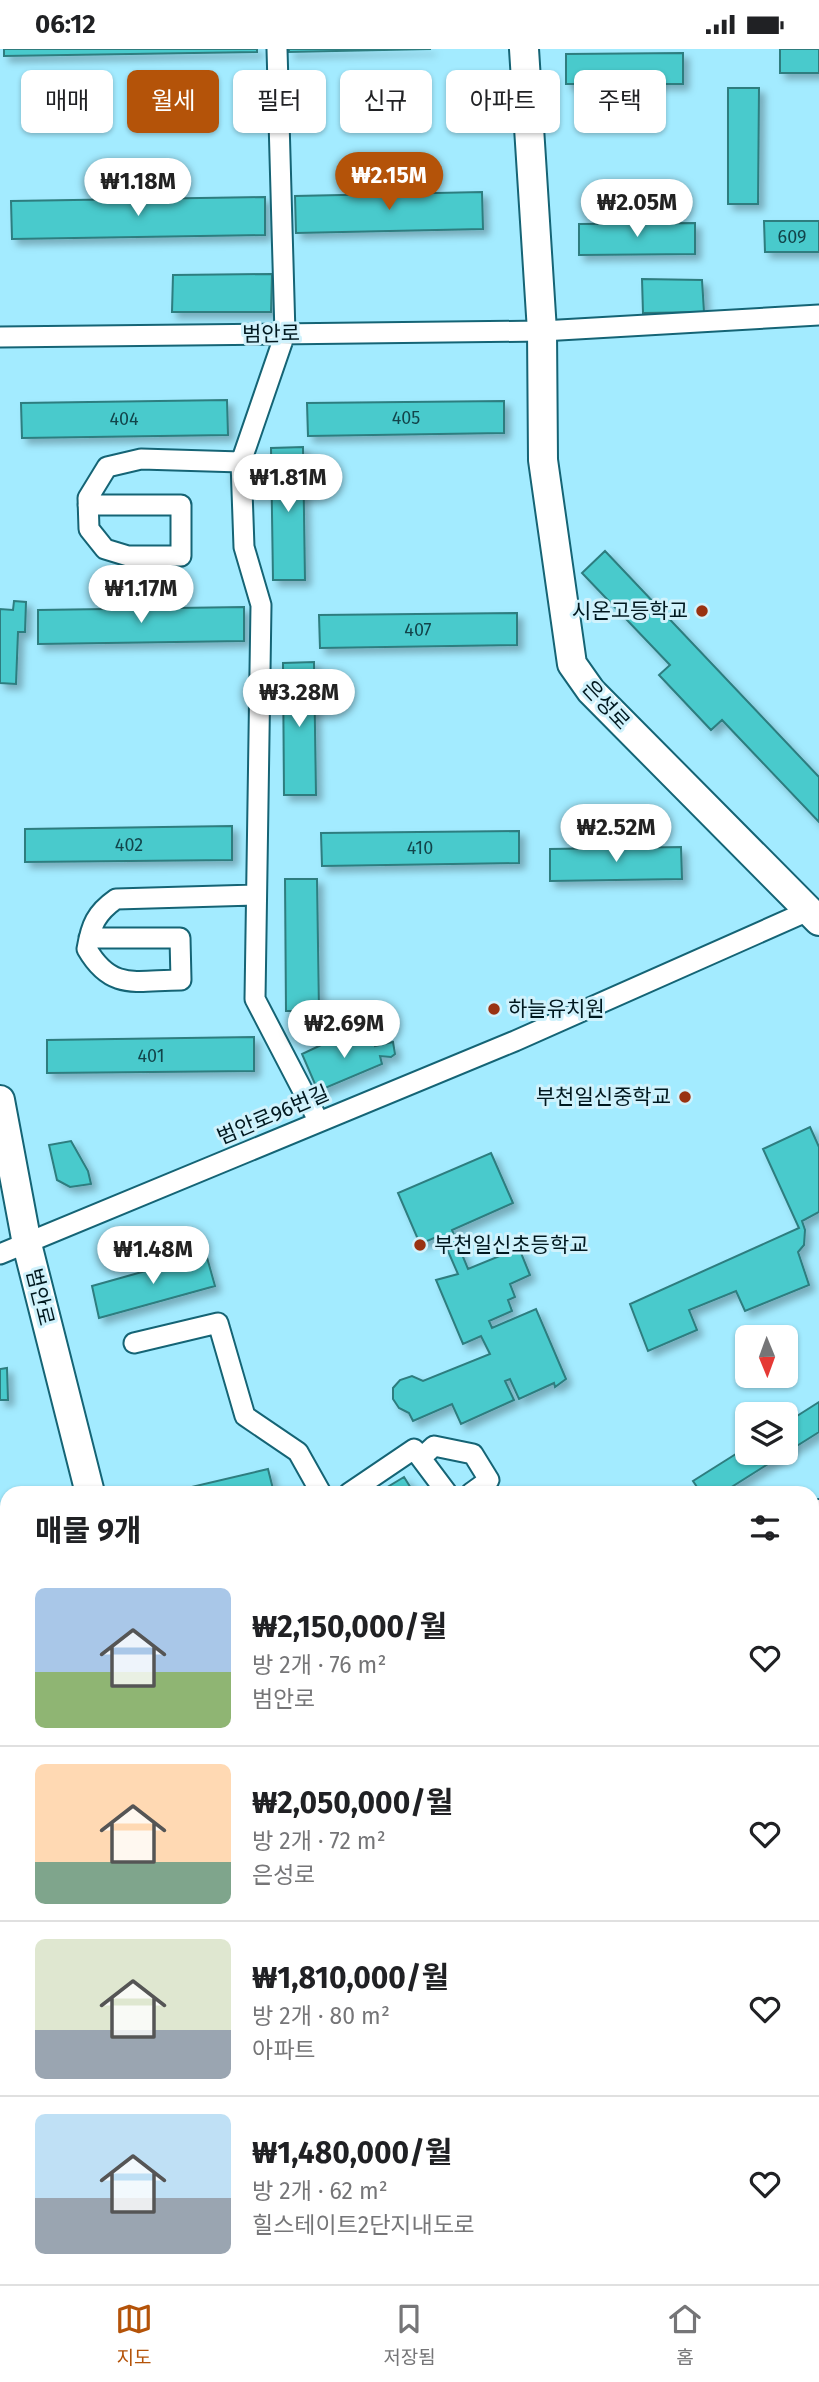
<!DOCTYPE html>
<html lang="ko">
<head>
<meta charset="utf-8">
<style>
	:root { --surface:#fff; --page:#f2f2f2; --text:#202124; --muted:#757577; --line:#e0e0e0; --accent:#b45309 }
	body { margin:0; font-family:"Fira Sans","Noto Sans KR",sans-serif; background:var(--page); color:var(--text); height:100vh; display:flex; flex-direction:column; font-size:26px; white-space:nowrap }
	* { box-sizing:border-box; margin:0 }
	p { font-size:23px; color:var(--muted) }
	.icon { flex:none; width:38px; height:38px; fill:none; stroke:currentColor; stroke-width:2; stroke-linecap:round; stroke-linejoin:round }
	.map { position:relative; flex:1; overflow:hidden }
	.panel { position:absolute; left:0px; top:1437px; width:819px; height:800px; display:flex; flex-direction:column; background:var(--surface); border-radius:21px 21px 0 0; box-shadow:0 2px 5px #0004 }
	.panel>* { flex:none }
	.hud { position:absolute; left:21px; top:21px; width:777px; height:63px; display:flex; gap:14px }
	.needle { width:46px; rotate:179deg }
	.tools { position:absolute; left:735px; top:1276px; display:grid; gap:14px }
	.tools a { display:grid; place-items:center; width:63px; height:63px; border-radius:10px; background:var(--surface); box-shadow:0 2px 5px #0004; font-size:35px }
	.price { position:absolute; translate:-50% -60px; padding:0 16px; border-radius:24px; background:#fff; color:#222; font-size:23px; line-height:46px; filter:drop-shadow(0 2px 4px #0008) }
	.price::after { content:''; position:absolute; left:50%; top:42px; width:21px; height:16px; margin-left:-10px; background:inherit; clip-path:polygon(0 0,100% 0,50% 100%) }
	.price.selected { background:var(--accent); color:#fff }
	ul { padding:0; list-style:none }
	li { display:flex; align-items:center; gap:21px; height:175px; padding:0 35px }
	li+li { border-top:2px solid var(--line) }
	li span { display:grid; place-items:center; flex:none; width:196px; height:140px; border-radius:10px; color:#555 }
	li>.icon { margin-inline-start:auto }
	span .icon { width:84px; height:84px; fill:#fffc; stroke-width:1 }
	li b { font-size:30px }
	h2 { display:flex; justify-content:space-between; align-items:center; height:84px; padding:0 35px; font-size:30px }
	.tag { padding:0 24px; border-radius:10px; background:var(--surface); box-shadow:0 2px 5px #0004; font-size:24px; line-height:63px }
	.tag.selected { background:var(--accent); color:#fff }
	.status { display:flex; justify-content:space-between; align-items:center; height:49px; padding:0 35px; background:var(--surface); direction:ltr }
	.status svg { height:19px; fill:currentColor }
	.dock { display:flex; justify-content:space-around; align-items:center; height:98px; border-top:2px solid var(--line); background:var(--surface); font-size:19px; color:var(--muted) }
	.dock a { display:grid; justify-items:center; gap:4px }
	.dock .selected { color:var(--accent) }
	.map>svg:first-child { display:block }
	.green { fill:#fdbdab }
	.building { fill:#49cacc; stroke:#2d7d7f; stroke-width:2; filter:url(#shadow) }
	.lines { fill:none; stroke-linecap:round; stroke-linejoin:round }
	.street-casing { stroke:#156475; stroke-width:23 }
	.secondary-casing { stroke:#156475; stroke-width:32 }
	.street { stroke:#fff; stroke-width:19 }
	.secondary { stroke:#fff; stroke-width:28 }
	.poi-dot { fill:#993211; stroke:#d0f2fc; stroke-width:2.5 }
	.labels { text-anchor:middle; stroke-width:6; stroke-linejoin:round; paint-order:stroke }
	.number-label { font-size:18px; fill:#12444a }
	.street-label { font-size:21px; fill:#00181f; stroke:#d0f2fc }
	.poi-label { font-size:21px; fill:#00181f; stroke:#d0f2fc; text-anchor:end }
</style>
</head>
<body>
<div class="status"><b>06:12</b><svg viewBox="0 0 49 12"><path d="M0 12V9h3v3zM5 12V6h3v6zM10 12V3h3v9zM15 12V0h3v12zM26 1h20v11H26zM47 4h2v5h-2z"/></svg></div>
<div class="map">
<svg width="819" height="2235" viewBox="0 0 819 2235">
	<defs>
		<filter id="shadow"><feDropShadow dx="5.5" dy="5.5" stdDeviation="3.5" flood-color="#0004"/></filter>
	</defs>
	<rect width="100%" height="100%" fill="#a3ebff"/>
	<path class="green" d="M 0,1876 L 7,1876 L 7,1956 L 0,1961 Z"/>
	<path class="building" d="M 4,0 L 257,0 L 257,3 L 4,7 Z
		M 289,0 L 431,0 L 289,3 Z
		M 780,0 L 819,0 L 819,24 L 780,24 Z
		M 683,4 L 683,35 L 566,35 L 566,5 Z
		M 728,39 L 759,39 L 758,155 L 728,155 Z
		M 482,143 L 483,180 L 296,184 L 295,147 Z
		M 265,148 L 265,186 L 12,190 L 11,152 Z
		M 764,172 L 819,172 L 819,203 L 765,203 Z
		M 695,174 L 695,205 L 579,206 L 579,175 Z
		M 272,225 L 271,263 L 172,263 L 173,226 Z
		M 642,230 L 702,231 L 704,263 L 643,264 Z
		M 227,351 L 228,386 L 22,389 L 21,354 Z
		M 504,352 L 504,384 L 308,387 L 307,354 Z
		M 303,398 L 305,531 L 273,531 L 271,399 Z
		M 605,502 L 819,728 L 819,773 L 722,671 L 711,681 L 659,626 L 670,616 L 582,524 Z
		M 14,552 L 26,553 L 25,583 L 18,583 L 16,635 L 0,634 L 0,560 L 13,561 Z
		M 244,558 L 244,592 L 38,595 L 38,561 Z
		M 517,564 L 517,596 L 320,599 L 319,566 Z
		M 314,613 L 316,746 L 284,746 L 283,614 Z
		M 232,777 L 232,811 L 25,813 L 25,780 Z
		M 519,782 L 519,814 L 322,817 L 321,784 Z
		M 681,798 L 682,830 L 550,832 L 550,800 Z
		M 285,830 L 317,830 L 319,962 L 286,962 Z
		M 254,988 L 254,1022 L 47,1024 L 47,991 Z
		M 336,989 L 372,989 L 375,997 L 393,993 L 395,1005 L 391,1008 L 380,1007 L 382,1015 L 318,1042 L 302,1005 Z
		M 810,1078 L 819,1098 L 819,1163 L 802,1172 L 805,1181 L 804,1196 L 798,1203 L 809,1236 L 745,1262 L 736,1242 L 689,1261 L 697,1281 L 648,1302 L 630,1255 L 799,1179 L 763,1100 Z
		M 71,1092 L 88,1122 L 91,1135 L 70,1138 L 57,1131 L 49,1096 Z
		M 491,1104 L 513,1154 L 452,1181 L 468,1220 L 519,1199 L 530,1226 L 510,1235 L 515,1248 L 508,1251 L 512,1262 L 489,1272 L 492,1279 L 536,1260 L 566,1330 L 555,1338 L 554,1334 L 519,1350 L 510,1330 L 505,1332 L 514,1351 L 461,1375 L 452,1355 L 413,1372 L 409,1364 L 399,1359 L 393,1350 L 393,1339 L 400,1331 L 412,1327 L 423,1332 L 490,1305 L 481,1287 L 463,1295 L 436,1231 L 458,1225 L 441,1186 L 420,1195 L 398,1144 Z
		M 206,1205 L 215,1237 L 99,1269 L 92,1237 Z
		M 7,1319 L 8,1351 L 0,1351 L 0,1320 Z
		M 819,1353 L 819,1383 L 722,1444 L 701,1444 L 693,1432 L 747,1398 L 747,1404 L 786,1404 L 786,1374 Z
		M 268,1420 L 274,1444 L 166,1444 Z
		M 404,1428 L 414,1444 L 382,1444 L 381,1442 Z
		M 0,1532 L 7,1532 L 7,1563 L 0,1564 Z
		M 0,1735 L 7,1735 L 7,1767 L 0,1767 Z
		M 819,1887 L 819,1943 L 816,1943 Z
		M 812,2058 L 819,2058 L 819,2091 L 812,2090 Z
		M 204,2230 L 279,2230 L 280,2235 L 205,2235 Z
		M 320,2230 L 367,2230 L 367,2231 L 354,2235 L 322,2235 Z"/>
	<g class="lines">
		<g class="street-casing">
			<path id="street" d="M 277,0 L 285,285 L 241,413 L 244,498 L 261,556 L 255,950 L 318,1071
				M 0,288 L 542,282 L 819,266
				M 88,456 L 181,456 L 181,507 L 128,507 L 105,500 L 89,480 L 88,449 L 107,418 L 141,410 L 241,413
				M 89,889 L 180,889 L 181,931 C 137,931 112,943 87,900 C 91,876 96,864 116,850 L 255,846
				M 0,1205 L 515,992 L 808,862
				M 134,1294 L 218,1274 L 245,1367 L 298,1403 L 321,1444
				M 421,1409 L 434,1397 L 473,1405 L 489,1431 L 471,1444
				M 349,1444 L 414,1400 L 447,1444
				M 0,1594 L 7,1594"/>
		</g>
		<g class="secondary-casing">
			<path id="secondary" d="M 524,0 L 542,282 L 543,411 L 572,615 L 591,642 L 819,872
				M 0,1051 L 27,1195 L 90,1444
				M 812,1469 L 819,1465
				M 812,1501 L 819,1495
				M 0,1973 L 7,1968
				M 0,2014 L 7,2009
				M 0,2060 L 7,2056
				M 305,2230 L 306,2235"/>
		</g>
		<use href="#street" class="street"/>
		<use href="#secondary" class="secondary"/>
	</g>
	<g class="poi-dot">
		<circle cx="702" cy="562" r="7"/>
		<circle cx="494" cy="960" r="7"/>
		<circle cx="685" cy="1048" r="7"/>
		<circle cx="420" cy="1196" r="7"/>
	</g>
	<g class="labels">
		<g class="number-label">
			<text x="792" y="194">609</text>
			<text x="406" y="375">405</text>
			<text x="124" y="376">404</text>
			<text x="418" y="587">407</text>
			<text x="129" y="802">402</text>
			<text x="420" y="805">410</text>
			<text x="151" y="1013">401</text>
		</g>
		<g class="street-label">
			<text transform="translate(271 285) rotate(-1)" y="7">범안로</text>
			<text transform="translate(606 656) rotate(47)" y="7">은성로</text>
			<text transform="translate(273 1066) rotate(-23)" y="7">범안로96번길</text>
			<text transform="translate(40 1248) rotate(76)" y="7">범안로</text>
		</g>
		<g class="poi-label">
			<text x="688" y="569">시온고등학교</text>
			<text x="508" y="967" text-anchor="start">하늘유치원</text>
			<text x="671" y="1055">부천일신중학교</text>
			<text x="434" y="1203" text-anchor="start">부천일신초등학교</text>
		</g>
	</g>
</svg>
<div class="tools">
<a><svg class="needle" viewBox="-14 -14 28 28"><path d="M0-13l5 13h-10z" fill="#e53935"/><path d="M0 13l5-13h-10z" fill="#757577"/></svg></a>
<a><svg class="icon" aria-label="layers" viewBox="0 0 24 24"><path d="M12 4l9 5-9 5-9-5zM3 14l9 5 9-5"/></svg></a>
</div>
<b class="price selected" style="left:389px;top:163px">₩2.15M</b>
<b class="price" style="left:138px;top:169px">₩1.18M</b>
<b class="price" style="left:637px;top:190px">₩2.05M</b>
<b class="price" style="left:288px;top:465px">₩1.81M</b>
<b class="price" style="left:141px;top:576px">₩1.17M</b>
<b class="price" style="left:299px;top:680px">₩3.28M</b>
<b class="price" style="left:616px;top:815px">₩2.52M</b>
<b class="price" style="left:344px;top:1011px">₩2.69M</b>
<b class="price" style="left:153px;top:1237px">₩1.48M</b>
<div class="hud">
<a class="tag">매매</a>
<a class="tag selected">월세</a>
<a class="tag">필터</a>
<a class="tag">신규</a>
<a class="tag">아파트</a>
<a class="tag">주택</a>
</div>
<section class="panel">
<h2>매물 9개<svg class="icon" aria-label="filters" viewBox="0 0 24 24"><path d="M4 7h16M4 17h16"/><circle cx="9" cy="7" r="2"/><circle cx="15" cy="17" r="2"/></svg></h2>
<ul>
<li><span style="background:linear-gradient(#a9c7e8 60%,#8fb573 0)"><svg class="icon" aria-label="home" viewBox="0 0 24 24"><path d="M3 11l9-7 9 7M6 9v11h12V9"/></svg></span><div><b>₩2,150,000/월</b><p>방 2개 · 76 m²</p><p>범안로</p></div><svg class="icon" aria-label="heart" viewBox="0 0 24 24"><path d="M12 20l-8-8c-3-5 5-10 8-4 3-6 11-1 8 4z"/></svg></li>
<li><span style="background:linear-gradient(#ffd9b3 70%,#7fa58c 0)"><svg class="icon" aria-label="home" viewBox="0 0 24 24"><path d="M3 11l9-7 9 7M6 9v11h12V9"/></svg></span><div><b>₩2,050,000/월</b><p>방 2개 · 72 m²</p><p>은성로</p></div><svg class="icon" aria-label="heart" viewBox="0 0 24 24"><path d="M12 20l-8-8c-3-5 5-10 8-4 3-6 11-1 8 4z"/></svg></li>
<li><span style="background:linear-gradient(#dfe7d0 65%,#9aa5b1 0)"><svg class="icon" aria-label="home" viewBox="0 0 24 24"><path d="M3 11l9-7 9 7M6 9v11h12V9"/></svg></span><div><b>₩1,810,000/월</b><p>방 2개 · 80 m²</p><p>아파트</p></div><svg class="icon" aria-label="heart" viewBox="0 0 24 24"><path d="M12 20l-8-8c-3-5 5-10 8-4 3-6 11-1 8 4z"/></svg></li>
<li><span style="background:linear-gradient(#bfe0f5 60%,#9aa5b1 0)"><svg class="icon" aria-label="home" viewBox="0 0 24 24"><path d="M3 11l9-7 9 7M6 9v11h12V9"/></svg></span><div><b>₩1,480,000/월</b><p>방 2개 · 62 m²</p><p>힐스테이트2단지내도로</p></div><svg class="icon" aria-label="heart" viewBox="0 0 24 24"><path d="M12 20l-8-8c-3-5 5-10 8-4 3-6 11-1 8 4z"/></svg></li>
</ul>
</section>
</div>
<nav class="dock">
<a class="selected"><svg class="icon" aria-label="map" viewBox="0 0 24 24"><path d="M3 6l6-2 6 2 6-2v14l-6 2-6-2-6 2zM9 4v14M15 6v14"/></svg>지도</a>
<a><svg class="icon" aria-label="saved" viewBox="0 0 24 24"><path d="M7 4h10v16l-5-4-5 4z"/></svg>저장됨</a>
<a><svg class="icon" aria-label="home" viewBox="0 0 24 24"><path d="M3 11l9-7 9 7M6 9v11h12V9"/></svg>홈</a>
</nav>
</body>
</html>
